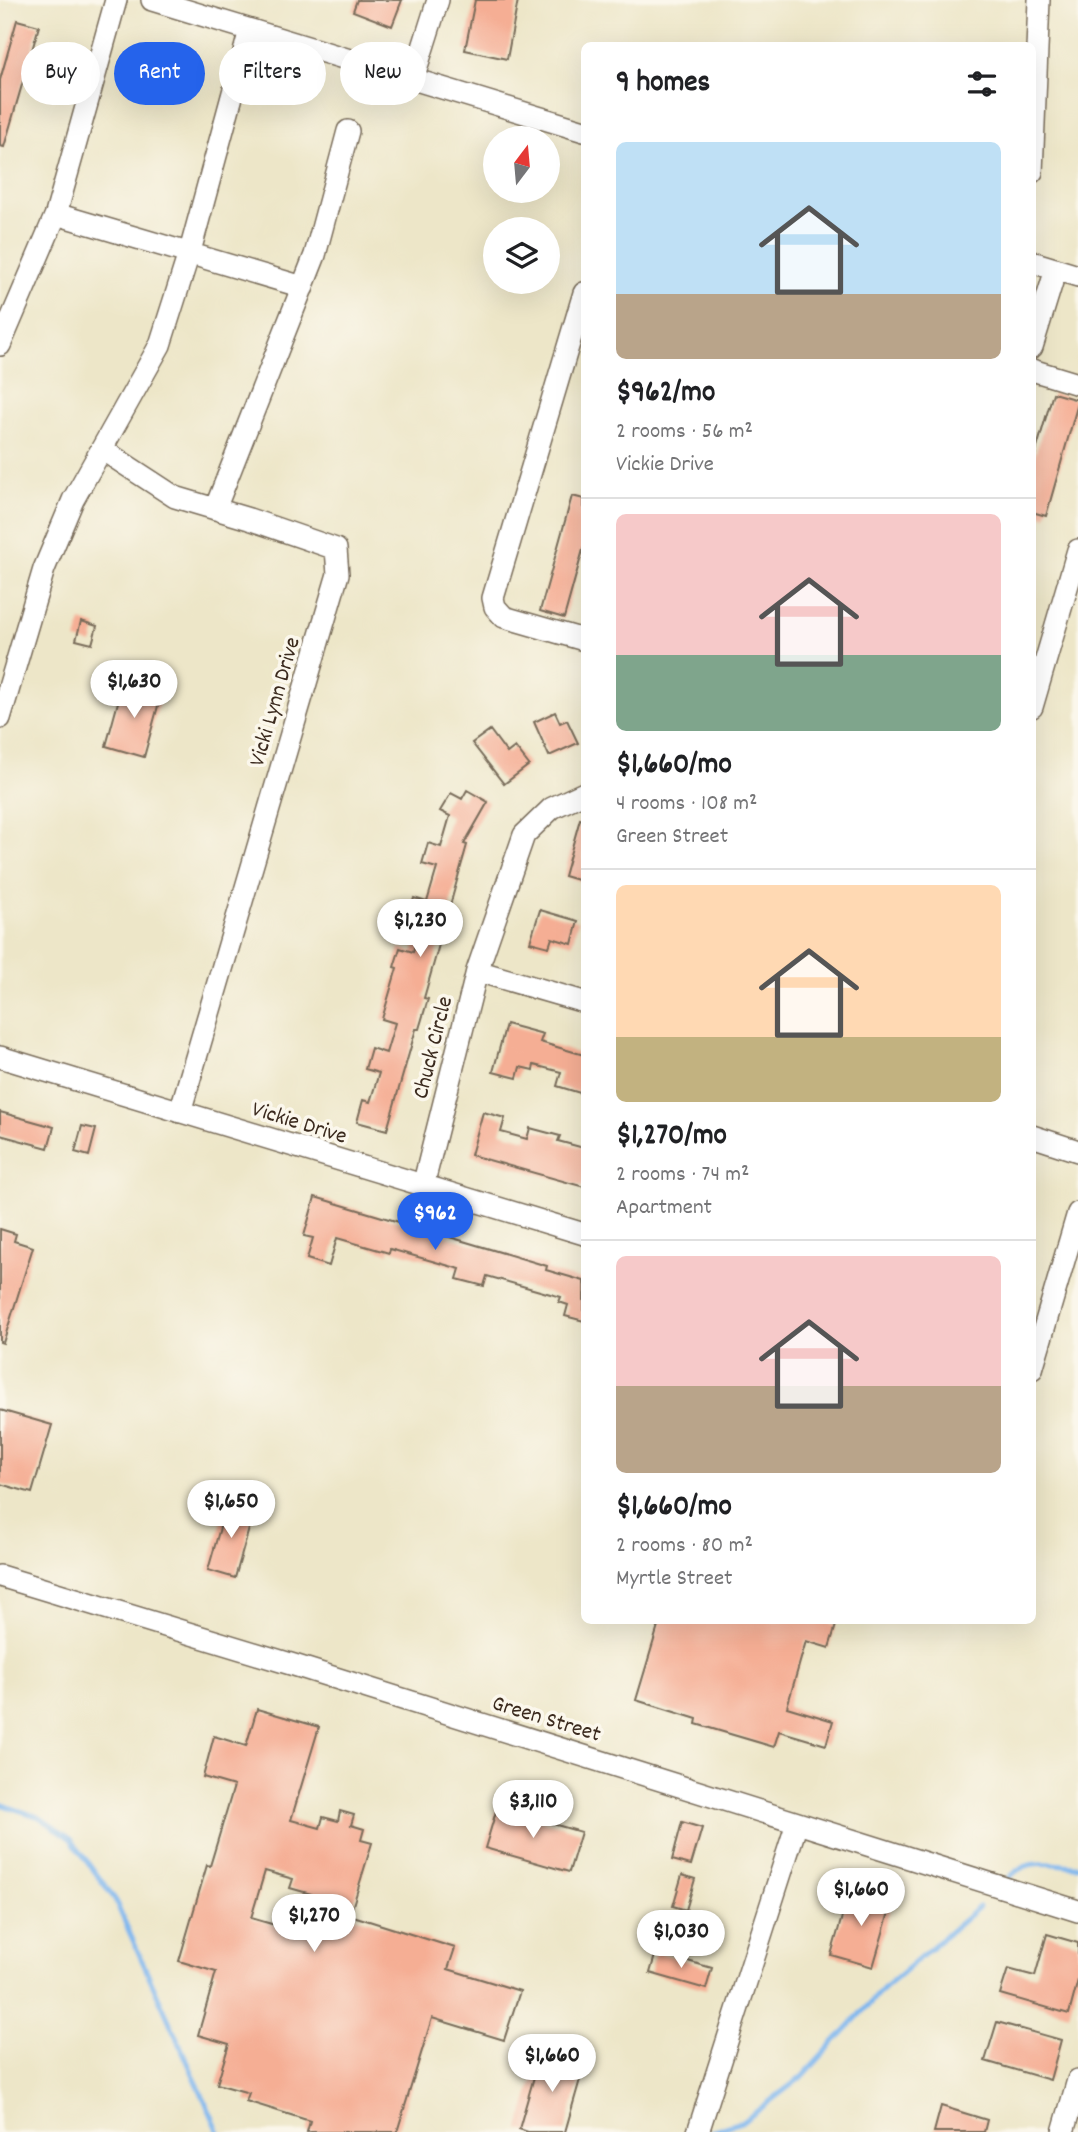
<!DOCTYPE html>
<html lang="en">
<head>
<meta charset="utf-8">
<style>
	:root { --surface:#fff; --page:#f2f2f2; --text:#202124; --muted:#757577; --line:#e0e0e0; --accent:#2563eb }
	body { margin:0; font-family:Dekko,sans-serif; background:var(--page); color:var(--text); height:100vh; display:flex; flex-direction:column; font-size:26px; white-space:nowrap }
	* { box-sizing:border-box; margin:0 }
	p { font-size:23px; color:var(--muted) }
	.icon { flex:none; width:38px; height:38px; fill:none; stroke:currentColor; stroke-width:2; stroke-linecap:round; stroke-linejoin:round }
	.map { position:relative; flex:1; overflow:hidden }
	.details { position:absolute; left:581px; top:42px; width:455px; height:1582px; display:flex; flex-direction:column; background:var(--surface); border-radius:10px; box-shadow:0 7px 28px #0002 }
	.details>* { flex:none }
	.top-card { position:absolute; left:21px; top:42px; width:455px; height:63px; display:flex; gap:14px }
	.needle { width:46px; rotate:16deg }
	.buttons { position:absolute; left:483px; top:126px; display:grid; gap:14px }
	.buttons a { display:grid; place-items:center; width:77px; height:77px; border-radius:50%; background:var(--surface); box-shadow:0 7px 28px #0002; font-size:35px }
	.price { position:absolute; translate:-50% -60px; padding:0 16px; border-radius:24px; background:#fff; color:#222; font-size:23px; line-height:46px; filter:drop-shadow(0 2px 4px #0008) }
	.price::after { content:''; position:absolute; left:50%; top:42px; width:21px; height:16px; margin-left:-10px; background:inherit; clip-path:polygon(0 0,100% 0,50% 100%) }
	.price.current { background:var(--accent); color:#fff }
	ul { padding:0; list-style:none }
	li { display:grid; align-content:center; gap:14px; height:371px; padding:0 35px }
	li+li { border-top:2px solid var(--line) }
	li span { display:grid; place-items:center; height:217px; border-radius:10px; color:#555 }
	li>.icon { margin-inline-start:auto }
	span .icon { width:126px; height:126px; fill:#fffc; stroke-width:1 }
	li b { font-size:30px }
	h2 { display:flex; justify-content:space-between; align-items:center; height:84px; padding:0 35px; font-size:30px }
	.pill { padding:0 24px; border-radius:32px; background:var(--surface); box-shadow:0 7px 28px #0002; font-size:24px; line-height:63px }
	.pill.current { background:var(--accent); color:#fff }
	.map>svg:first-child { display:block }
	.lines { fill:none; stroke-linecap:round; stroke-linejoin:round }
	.stream { stroke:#7db6ee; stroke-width:5 }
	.building { fill:#f5ae94; fill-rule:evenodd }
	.minor-casing { stroke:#796c5a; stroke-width:24 }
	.minor { stroke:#fff; stroke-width:21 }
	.labels { text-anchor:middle; stroke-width:7; stroke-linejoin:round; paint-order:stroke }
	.street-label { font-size:23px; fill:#3b2a1e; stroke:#fbf7ec }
</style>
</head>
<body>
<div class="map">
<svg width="1078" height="2132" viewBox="0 0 1078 2132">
	<rect width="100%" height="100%" fill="#fbf7ec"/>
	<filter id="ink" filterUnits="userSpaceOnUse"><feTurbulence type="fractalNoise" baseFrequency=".0143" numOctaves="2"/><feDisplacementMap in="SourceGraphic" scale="14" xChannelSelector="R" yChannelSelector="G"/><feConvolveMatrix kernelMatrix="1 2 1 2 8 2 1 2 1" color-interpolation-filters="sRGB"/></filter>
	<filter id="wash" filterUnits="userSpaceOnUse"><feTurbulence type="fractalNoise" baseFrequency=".00686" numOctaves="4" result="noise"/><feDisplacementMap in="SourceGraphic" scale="28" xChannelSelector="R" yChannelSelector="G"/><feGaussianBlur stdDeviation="1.57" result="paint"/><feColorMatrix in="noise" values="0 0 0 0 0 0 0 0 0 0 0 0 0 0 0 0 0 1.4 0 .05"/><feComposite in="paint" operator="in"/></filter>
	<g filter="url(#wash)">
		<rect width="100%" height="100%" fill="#ede6c8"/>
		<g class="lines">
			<path class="stream" d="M 0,1804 L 39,1817 L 71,1839 L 114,1898 L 219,2132
				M 1005,1883 C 1025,1855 1049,1865 1078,1866
				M 712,2131 L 744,2121 L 803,2076 L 884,1988 L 979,1907"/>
		</g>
		<g id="blocks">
			<path class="building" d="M 357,0 L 402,0 L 392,26 L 353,11 Z
				M 475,0 L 518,0 L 507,59 L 465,50 Z
				M 17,20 L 39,26 L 4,147 L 0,146 L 0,80 Z
				M 1053,393 L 1078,400 L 1078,403 L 1046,516 L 1032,512 L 1032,465 Z
				M 572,496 L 584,499 L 584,546 L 564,618 L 540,611 Z
				M 81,621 L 97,626 L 92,644 L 76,640 Z
				M 123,684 L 161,695 L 144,757 L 106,746 Z
				M 555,712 L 560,723 L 567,720 L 578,743 L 549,756 L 534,722 Z
				M 490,730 L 507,753 L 515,747 L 529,765 L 504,784 L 472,743 Z
				M 467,790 L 488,802 L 464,844 L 467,845 L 424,998 L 428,999 L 419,1029 L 416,1029 L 387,1130 L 357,1122 L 363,1100 L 370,1102 L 379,1073 L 365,1069 L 371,1048 L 386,1053 L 395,1023 L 382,1019 L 397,968 L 394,967 L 400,948 L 413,952 L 421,922 L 408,918 L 414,898 L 427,902 L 437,868 L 422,864 L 428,843 L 441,847 L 450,816 L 440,811 L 451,793 L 462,799 Z
				M 580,819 L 584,820 L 584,882 L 564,876 Z
				M 540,910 L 578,921 L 572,944 L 552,938 L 549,947 L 530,942 Z
				M 506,1024 L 543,1034 L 540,1042 L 584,1055 L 584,1079 L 580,1093 L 557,1086 L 561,1072 L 534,1065 L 533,1070 L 520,1067 L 517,1078 L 493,1072 Z
				M 0,1112 L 54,1127 L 48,1148 L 0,1135 Z
				M 483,1112 L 505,1118 L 501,1132 L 527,1139 L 530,1128 L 560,1136 L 558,1141 L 584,1148 L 584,1187 L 471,1155 Z
				M 82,1126 L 96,1129 L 89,1156 L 75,1152 Z
				M 315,1197 L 547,1266 L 546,1270 L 584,1281 L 584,1321 L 565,1316 L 568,1305 L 559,1302 L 561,1297 L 487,1276 L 484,1286 L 457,1279 L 460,1269 L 390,1249 L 389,1253 L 337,1238 L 329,1266 L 307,1259 L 313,1238 L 304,1236 Z
				M 0,1229 L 16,1234 L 14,1241 L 33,1247 L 3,1343 L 0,1342 Z
				M 0,1410 L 52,1425 L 32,1493 L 0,1484 Z
				M 227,1503 L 254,1511 L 235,1578 L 208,1570 Z
				M 660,1620 L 822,1620 L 836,1625 L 829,1648 L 806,1641 L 787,1707 L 833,1721 L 826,1745 L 779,1731 L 774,1747 L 696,1724 L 697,1719 L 636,1700 Z
				M 257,1709 L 319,1727 L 291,1820 L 320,1828 L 323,1817 L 338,1821 L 340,1811 L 354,1815 L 351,1825 L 364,1829 L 361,1840 L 372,1843 L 350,1915 L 455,1948 L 448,1969 L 520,1991 L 504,2040 L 432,2018 L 397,2132 L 307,2132 L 310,2121 L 246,2101 L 249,2093 L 217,2084 L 229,2044 L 198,2035 L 216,1972 L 179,1961 L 207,1865 L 210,1866 L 234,1786 L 203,1777 L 214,1736 L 246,1746 ZM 265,1871 L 293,1879 L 290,1888 L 311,1894 L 299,1932 L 251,1918 Z
				M 497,1808 L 581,1832 L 569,1872 L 485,1848 Z
				M 682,1822 L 702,1828 L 691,1865 L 672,1860 Z
				M 682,1875 L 695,1879 L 686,1910 L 673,1906 Z
				M 850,1889 L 892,1902 L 873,1967 L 831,1955 Z
				M 1047,1934 L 1078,1943 L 1078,1980 L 1069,2014 L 1000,1994 L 1008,1969 L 1035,1976 Z
				M 656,1952 L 712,1968 L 706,1989 L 650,1973 Z
				M 997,2022 L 1061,2040 L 1050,2080 L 985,2061 Z
				M 542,2049 L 585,2062 L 565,2132 L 528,2132 L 519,2129 Z
				M 941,2106 L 987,2120 L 984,2132 L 934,2132 Z"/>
		</g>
	</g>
	<g filter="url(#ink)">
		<use href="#blocks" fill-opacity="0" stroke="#796c5a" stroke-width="2"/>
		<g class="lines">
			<g class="minor-casing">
				<path id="minor" d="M 152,0 L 584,131
					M 413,79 L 438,0
					M 1032,172 L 1039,0
					M 56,214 L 303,287
					M 1032,262 L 1078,276
					M 584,293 L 493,598 L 495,607 L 504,617 L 584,640
					M 0,345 L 56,214 L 116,0
					M 1032,347 L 1056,269
					M 1032,370 L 1078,384
					M 103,450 L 175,497 L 249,519 L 336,549 L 338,574 L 180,1112
					M 215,509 L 315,255 L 348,131
					M 1032,707 L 1078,550
					M 0,718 L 44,569 L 73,500 L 160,345 L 192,244 L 250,30
					M 477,971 L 584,1002
					M 0,1057 L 584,1234
					M 1032,1136 L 1078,1151
					M 423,1186 L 477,971 L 524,835 L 552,808 L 584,793
					M 1032,1369 L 1078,1213
					M 0,1576 L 294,1665 L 1078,1911
					M 698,2132 L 797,1823
					M 1063,2132 L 1078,2080"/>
			</g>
			<use href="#minor" class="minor"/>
		</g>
	</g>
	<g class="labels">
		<g class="street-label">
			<text transform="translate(273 701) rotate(-74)" y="8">Vicki Lynn Drive</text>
			<text transform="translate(431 1047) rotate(-76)" y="8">Chuck Circle</text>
			<text transform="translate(300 1121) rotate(17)" y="8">Vickie Drive</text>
			<text transform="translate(547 1717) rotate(17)" y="8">Green Street</text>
		</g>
	</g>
</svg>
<div class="buttons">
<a><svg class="needle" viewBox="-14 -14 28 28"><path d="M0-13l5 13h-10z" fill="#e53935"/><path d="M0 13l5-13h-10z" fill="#757577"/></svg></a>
<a><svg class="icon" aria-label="layers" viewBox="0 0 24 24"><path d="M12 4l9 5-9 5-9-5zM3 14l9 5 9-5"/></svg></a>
</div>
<b class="price" style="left:134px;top:720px">$1,630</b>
<b class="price" style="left:420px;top:959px">$1,230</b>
<b class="price current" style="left:435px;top:1252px">$962</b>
<b class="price" style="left:231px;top:1540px">$1,650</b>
<b class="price" style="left:533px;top:1840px">$3,110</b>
<b class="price" style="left:861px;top:1928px">$1,660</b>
<b class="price" style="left:314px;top:1954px">$1,270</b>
<b class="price" style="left:681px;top:1970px">$1,030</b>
<b class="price" style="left:552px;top:2094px">$1,660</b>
<div class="top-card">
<a class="pill">Buy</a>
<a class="pill current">Rent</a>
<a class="pill">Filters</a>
<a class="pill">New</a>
</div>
<section class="details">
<h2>9 homes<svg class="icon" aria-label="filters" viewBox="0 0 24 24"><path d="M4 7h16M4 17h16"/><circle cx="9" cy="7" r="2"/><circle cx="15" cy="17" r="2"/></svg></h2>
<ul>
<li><span style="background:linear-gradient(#bfe0f5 70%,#b9a48a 0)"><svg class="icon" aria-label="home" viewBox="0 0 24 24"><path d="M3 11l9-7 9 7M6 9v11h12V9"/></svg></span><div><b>$962/mo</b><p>2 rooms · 56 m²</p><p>Vickie Drive</p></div></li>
<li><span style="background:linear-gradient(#f6c9c9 65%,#7fa58c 0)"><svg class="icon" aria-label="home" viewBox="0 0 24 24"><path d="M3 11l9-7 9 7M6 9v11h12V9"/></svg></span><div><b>$1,660/mo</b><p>4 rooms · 108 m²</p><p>Green Street</p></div></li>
<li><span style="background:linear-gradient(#ffd9b3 70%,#c2b280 0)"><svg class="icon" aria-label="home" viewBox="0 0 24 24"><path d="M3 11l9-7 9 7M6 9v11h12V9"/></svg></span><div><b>$1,270/mo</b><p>2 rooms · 74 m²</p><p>Apartment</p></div></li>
<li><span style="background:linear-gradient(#f6c9c9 60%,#b9a48a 0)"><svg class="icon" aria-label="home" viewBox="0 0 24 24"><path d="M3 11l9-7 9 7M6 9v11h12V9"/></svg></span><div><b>$1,660/mo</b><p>2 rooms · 80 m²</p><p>Myrtle Street</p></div></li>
</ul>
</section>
</div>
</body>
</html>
